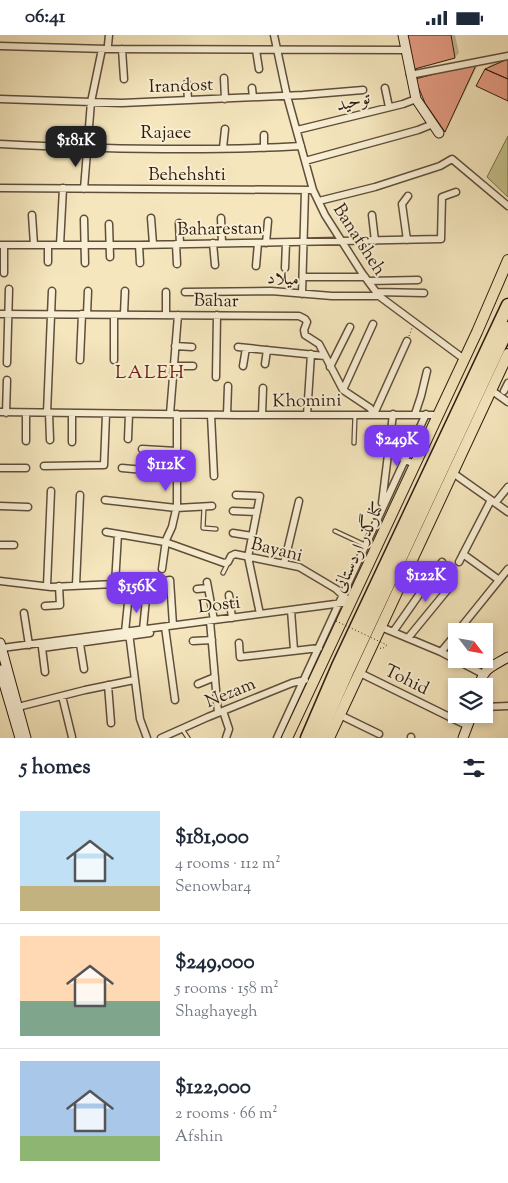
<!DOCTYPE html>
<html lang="en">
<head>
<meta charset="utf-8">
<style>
	:root { --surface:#fff; --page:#f2f2f3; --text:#1f2937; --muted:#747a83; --line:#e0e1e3; --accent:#7c3aed }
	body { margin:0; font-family:"Sorts Mill Goudy",Amiri,serif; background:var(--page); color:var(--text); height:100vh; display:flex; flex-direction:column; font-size:19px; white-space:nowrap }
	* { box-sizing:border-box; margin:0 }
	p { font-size:16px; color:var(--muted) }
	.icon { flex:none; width:28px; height:28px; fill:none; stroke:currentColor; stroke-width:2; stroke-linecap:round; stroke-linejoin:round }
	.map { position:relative; height:703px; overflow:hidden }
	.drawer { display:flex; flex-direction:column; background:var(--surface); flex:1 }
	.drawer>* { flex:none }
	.needle { width:32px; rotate:121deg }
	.tools { position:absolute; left:448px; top:588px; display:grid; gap:10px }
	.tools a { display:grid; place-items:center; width:45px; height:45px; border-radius:0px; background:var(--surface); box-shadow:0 2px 8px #0003; font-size:25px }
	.price { position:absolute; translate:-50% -42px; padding:0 11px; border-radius:10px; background:var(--accent); color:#fff; font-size:16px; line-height:32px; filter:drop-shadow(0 1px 2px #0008) }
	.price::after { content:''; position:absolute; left:50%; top:30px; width:15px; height:11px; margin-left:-8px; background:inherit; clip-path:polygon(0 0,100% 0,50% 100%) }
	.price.on { background:#222; color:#fff }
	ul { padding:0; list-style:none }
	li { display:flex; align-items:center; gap:15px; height:125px; padding:0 20px }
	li+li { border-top:1px solid var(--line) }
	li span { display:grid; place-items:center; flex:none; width:140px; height:100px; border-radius:0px; color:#555 }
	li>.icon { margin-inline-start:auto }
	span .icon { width:60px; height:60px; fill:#fffc; stroke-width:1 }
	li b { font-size:21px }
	h2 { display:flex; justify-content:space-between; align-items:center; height:60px; padding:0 20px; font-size:21px }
	.status { display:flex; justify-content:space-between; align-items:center; height:35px; padding:0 25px; background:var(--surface); direction:ltr }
	.status svg { height:14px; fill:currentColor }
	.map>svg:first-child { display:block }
	.green { fill:#c4c28c; stroke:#7a6f4d }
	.shadow { fill:#0003 }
	.building { fill:#e69d84; stroke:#2f1c0e }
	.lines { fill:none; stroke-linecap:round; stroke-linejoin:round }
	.lane-casing { stroke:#604e3a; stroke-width:5.5 }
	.street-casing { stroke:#604e3a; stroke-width:9 }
	.secondary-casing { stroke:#2f1c0e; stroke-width:11 }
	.primary-casing { stroke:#2f1c0e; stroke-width:12 }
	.highway-casing { stroke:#2f1c0e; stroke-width:15 }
	.path { stroke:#2f1c0e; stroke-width:1; stroke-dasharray:1 2.5; stroke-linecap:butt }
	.lane { stroke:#f8efd4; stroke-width:3 }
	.street { stroke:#f8efd4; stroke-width:6 }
	.secondary { stroke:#f8efd4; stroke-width:9 }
	.primary { stroke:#f5e6bd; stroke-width:10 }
	.highway { stroke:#f5e6bd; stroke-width:12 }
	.path-bridge { stroke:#2f1c0e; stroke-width:1; stroke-dasharray:1 2.5; stroke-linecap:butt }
	.labels { text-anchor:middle; stroke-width:4; stroke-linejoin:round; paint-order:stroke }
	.street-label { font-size:18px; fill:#2f1c0e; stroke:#f8efd4 }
	.neighbourhood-label { font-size:19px; letter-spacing:1px; fill:#7a1f14; stroke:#f8efd4 }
</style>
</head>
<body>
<div class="status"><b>06:41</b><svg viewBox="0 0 49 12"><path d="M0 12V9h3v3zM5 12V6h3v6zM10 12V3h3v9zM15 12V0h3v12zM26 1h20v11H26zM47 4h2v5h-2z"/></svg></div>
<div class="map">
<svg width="508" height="703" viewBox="0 0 508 703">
	<rect width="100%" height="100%" fill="#f5e6bd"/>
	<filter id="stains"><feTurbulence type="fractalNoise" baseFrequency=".004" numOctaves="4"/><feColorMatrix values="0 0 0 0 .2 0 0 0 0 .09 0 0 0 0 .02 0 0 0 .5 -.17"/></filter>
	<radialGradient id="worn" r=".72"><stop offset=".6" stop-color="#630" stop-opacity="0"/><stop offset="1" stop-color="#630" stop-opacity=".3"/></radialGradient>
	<path class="green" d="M 508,101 L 508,162 L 487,142 Z"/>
	<path class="shadow" d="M 407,0 L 455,0 L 459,18 L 455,22 Z
		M 508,23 L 508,64 L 486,34 L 490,30 Z
		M 480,25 L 448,92 L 445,95 L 416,44 L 420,40 Z"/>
	<path class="building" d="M 406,0 L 451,0 L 455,23 L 411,35 Z
		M 508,24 L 508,44 L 485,34 Z
		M 477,28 L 445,97 L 425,68 L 415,44 Z
		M 485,34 L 508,44 L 508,66 L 476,51 Z"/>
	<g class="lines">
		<g class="lane-casing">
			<path id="lane" d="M 354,408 L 355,380
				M 204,472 L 203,493 L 216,494
				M 335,496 L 365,510
				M 223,538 L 228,528
				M 182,694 L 188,703"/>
		</g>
		<g class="street-casing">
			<path id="street" d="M 274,0 L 287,61 L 313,155 L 325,180 L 362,238 L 379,261 L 464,324
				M 108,10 L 109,0
				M 0,11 L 107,14 L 405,15
				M 122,14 L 124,44
				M 256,15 L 259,34
				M 410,40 L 508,21
				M 224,43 L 225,64
				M 187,48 L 188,65
				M 252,53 L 253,62
				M 385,53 L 389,72
				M 0,64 L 122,68 L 303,60 L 363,55
				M 297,95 L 403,69 L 416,64
				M 0,109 C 100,114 201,117 301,111
				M 223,113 L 225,94
				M 264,113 L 264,100
				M 305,126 L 418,95 L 433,89
				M 0,153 L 313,155
				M 84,154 L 91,67 L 102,14
				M 319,166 L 375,152 L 440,131 L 452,124 L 508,171
				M 32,180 L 34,210
				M 372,180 L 375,206
				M 151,183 L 153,209
				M 221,183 L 222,208
				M 84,184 L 85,228
				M 179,188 L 180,209
				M 109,189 L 110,222
				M 407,205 L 402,169 L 408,161
				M 213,208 L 215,230
				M 266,208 L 268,186
				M 176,209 L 177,229
				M 0,210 L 139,210 L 441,204 L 442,162 L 456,157
				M 48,210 L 48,227
				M 60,210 L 63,153
				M 139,210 L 140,228
				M 256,231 L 258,208
				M 285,233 L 286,208
				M 4,238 L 4,210
				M 303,242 L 365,242
				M 368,246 L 418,245
				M 185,257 L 271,256 L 332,261 L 379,261
				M 376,257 L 424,258
				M 302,259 L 305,155
				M 0,279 L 299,281 L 305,284 L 307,287 L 304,295 L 305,300 L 319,309 L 343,355 L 370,373 L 374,379 L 407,306
				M 87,279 L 88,256
				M 124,279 L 125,256
				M 166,280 L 166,257
				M 175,311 L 192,312
				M 238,312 L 325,321
				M 80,325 L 82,279
				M 114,325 L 114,280
				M 7,328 L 9,254
				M 265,329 L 267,315
				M 174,331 L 193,331
				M 243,331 L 246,313
				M 330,332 L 350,292
				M 216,342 L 217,280
				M 343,355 L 373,289
				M 491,355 L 508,367
				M 504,356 L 508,348
				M 0,377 L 237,380 L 438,380
				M 6,378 L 7,345
				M 26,378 L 26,406
				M 47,378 L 52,256
				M 49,378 L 50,405
				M 72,378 L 72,407
				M 170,379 L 178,280
				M 415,379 L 421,361 L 427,336
				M 211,380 L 214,441
				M 227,380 L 228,351
				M 262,380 L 263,353
				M 307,380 L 311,319
				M 128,404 L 129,379
				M 142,414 L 177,416
				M 389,416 L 410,427
				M 44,431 L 104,430 L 106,379
				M 0,433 L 26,433
				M 122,433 L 177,438
				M 453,438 L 508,477
				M 236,460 L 260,461 L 248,522 L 260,579
				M 105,465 L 176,473 L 212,471
				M 382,468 L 393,379
				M 495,468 L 508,452
				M 0,471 L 28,472
				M 233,476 L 257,477
				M 106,497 L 165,507 L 224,528 L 228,527 L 231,521 L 235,519 L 299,532 L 336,554 L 350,567
				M 233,498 L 252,501
				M 0,510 L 14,510
				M 463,519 L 499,545
				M 459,527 L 491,465
				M 284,529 L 299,466
				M 162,534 L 166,505 L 172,492 L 177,470 L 177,379
				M 0,546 L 51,552 L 115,549 L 118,499
				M 160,547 L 170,545 L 173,590
				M 207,547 L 214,585
				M 76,550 L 80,460
				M 47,551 L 51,456
				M 197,554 L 208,553
				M 229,560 L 232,583
				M 45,571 L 60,570 L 59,551
				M 291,575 L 294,615
				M 24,578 L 29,610
				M 210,586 L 218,678
				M 165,592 L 175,665
				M 381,592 L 441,617 L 483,639
				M 143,595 L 147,553
				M 458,596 L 508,534
				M 125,597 L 129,558
				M 393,597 L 442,527
				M 129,598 L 140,684 L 147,703
				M 408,603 L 449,553
				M 193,606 L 212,605
				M 239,608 L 240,622 L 319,613
				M 80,609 L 84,634
				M 2,613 L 350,567
				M 441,617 L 456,599
				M 45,637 L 42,613 L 150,598
				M 360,638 L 468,691
				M 198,649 L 215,642
				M 108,650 L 111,688
				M 62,661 L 72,702
				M 18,672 L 85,655 L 134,645
				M 484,672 L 508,671
				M 223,676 L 229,694 L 226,703
				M 340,680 L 379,699
				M 161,703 L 208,682 L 292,648 L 305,645
				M 277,703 L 426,379
				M 411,703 L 411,702"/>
		</g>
		<g class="secondary-casing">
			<path id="secondary" d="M 403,0 L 416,64 L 439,98
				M 0,608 L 26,703
				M 0,635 L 20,703
				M 479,651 C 484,632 492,632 508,622
				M 463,703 L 472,679"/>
		</g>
		<g class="primary-casing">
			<path id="primary" d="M 287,703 L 477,297 L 508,225
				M 329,703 L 508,319"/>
		</g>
		<g class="highway-casing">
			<path id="highway" d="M 307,703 L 338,631 L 508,270
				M 318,703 L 348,635 L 508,293"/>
		</g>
		<path class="path" d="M 409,301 L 412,293
			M 380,613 L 382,614 L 387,610"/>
		<use href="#lane" class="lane"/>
		<use href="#street" class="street"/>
		<use href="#secondary" class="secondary"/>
		<use href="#primary" class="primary"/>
		<use href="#highway" class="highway"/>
		<path class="path-bridge" d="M 336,586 L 387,610"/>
	</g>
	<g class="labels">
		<g class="street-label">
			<text transform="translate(181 50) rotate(-2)" y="6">Irandost</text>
			<text transform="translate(353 66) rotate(-14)" y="6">توحید</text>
			<text x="166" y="103">Rajaee</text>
			<text x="187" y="145">Behehshti</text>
			<text transform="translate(220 193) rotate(-1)" y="6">Baharestan</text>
			<text transform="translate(360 204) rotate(57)" y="6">Banafsheh</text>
			<text transform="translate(283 243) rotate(3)" y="6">میلاد</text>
			<text transform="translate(216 265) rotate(1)" y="6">Bahar</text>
			<text transform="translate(307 365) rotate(-1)" y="6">Khomini</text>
			<text transform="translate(358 512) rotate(-65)" y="6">کنارگذر اردستانی</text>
			<text transform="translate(277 514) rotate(14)" y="6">Bayani</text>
			<text transform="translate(219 569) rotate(-7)" y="6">Dosti</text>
			<text transform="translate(407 644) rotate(26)" y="6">Tohid</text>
			<text transform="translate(230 657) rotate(-22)" y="6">Nezam</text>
		</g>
		<g class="neighbourhood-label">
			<text x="150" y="343">LALEH</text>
		</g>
	</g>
	<rect width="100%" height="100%" filter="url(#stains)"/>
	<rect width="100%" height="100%" fill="url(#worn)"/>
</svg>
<div class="tools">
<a><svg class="needle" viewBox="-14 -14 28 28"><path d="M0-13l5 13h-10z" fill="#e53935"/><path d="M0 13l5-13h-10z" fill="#747a83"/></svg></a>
<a><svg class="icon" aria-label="layers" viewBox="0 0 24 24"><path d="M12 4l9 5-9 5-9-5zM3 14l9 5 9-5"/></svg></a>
</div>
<b class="price on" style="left:76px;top:133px">$181K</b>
<b class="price" style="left:397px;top:432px">$249K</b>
<b class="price" style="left:166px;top:457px">$112K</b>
<b class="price" style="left:426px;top:568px">$122K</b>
<b class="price" style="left:137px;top:579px">$156K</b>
</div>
<section class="drawer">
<h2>5 homes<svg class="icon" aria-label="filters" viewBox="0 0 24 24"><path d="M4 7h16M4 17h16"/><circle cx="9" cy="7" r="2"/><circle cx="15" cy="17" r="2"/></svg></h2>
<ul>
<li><span style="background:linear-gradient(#bfe0f5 75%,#c2b280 0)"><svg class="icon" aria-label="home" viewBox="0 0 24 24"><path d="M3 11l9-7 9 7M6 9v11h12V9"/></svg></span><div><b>$181,000</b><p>4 rooms · 112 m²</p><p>Senowbar4</p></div></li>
<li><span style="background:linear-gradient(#ffd9b3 65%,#7fa58c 0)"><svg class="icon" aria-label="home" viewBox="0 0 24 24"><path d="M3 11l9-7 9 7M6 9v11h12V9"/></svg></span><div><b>$249,000</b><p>5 rooms · 158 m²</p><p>Shaghayegh</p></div></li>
<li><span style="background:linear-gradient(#a9c7e8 75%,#8fb573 0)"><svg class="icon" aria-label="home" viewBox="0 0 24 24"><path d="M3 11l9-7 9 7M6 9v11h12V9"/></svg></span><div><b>$122,000</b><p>2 rooms · 66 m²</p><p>Afshin</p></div></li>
</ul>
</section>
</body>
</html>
